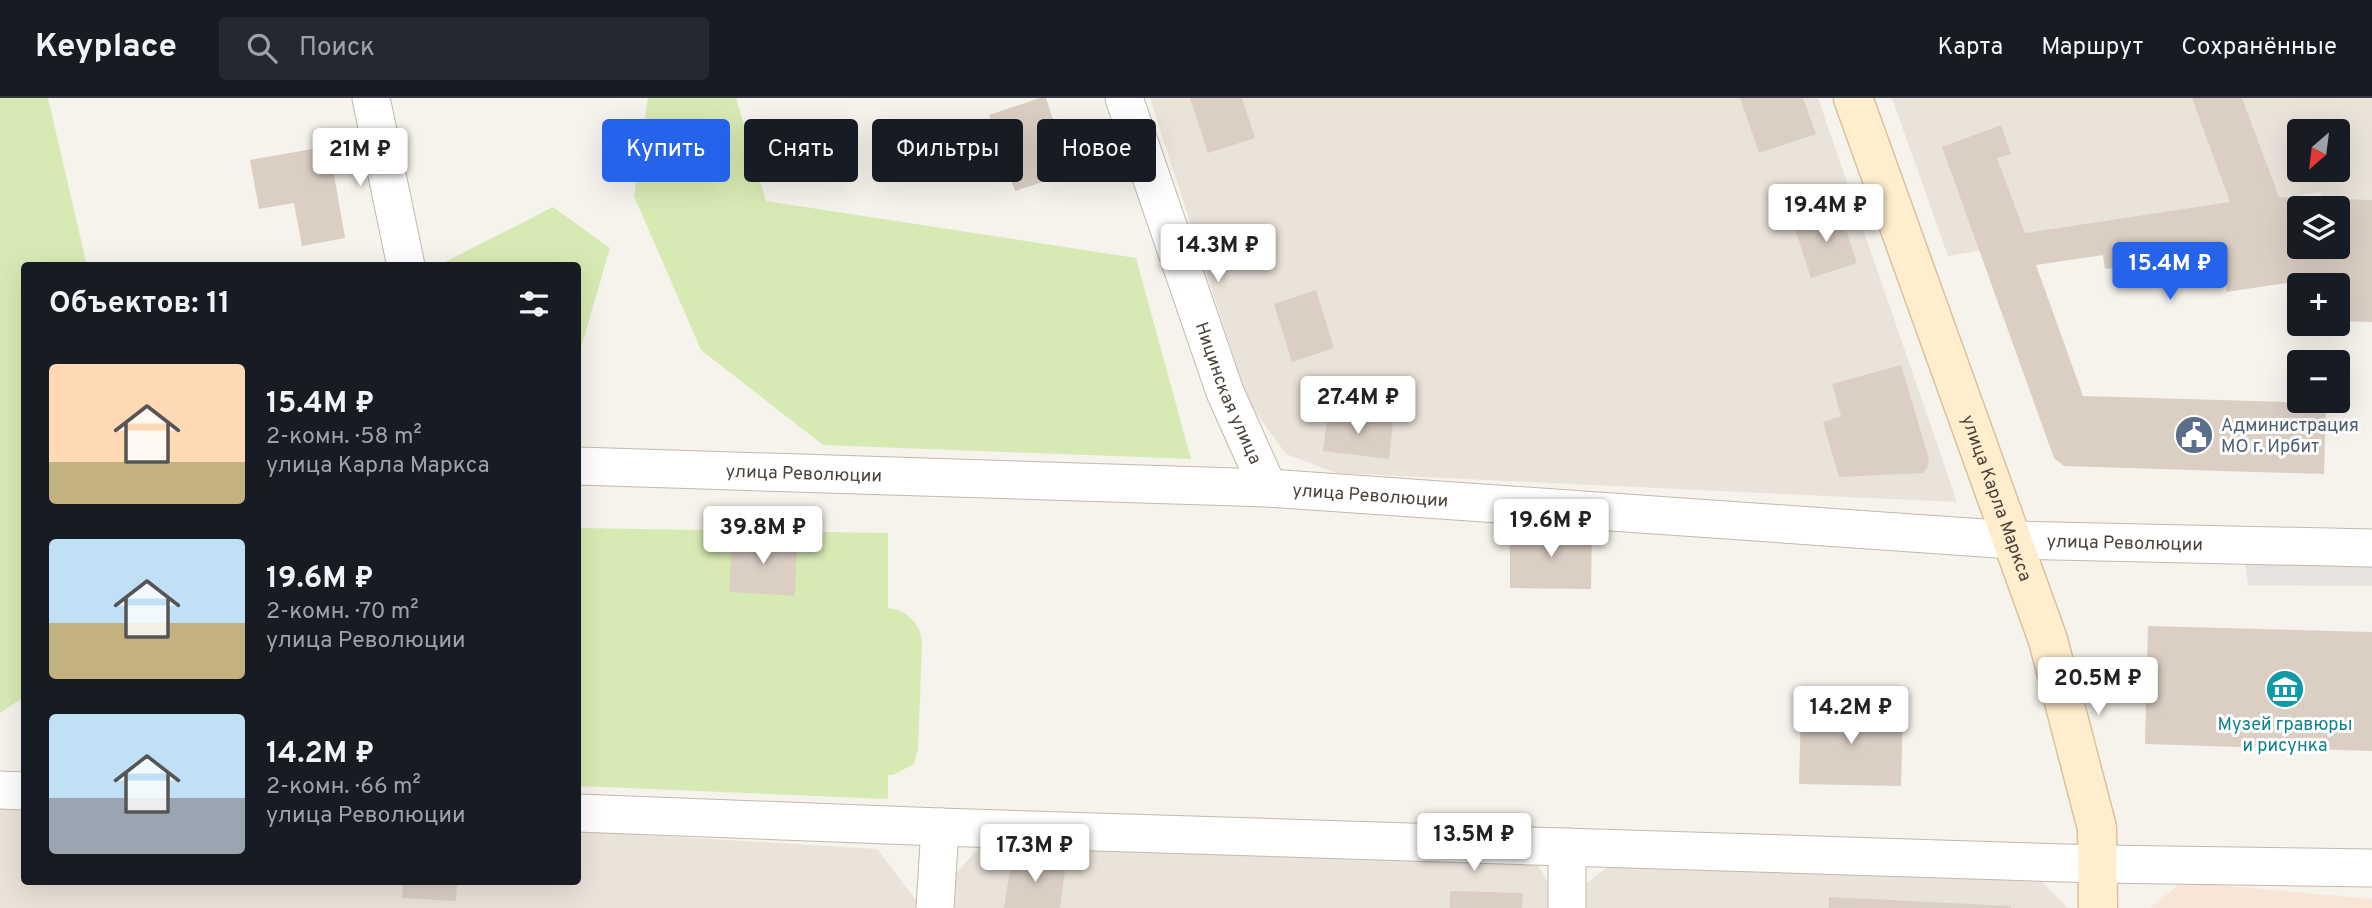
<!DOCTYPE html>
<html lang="ru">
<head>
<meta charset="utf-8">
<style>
	:root { --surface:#171b24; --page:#242831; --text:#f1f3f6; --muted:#9ea1a6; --line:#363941; --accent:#2563eb }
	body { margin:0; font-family:Overpass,sans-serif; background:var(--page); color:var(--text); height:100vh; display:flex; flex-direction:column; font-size:26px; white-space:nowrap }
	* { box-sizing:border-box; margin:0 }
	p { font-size:23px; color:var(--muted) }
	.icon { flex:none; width:38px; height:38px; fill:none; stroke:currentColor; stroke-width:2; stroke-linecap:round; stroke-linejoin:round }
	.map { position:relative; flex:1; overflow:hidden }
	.panel { position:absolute; left:21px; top:164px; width:560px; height:623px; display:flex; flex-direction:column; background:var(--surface); border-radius:7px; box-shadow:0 7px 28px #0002 }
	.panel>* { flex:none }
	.hud { position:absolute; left:602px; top:21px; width:665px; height:63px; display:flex; gap:14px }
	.needle { width:46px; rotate:208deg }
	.tools { position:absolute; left:2287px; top:21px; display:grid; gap:14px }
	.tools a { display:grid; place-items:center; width:63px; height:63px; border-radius:7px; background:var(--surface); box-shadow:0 7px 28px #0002; font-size:35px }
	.price { position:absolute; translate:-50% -60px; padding:0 16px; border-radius:7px; background:#fff; color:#222; font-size:23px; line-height:46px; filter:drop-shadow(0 2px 4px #0008) }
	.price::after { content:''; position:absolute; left:50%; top:42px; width:21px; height:16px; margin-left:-10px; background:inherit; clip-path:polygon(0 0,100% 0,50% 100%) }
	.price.selected { background:var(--accent); color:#fff }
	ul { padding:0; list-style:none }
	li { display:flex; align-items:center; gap:21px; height:175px; padding:0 28px }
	li span { display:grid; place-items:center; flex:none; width:196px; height:140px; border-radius:7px; color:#555 }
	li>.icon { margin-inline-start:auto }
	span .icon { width:84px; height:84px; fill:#fffc; stroke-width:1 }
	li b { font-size:30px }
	h2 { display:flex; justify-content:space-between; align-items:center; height:84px; padding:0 28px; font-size:30px }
	.pill { padding:0 24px; border-radius:7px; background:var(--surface); box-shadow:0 7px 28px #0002; font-size:24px; line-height:63px }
	.pill.selected { background:var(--accent); color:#fff }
	header { display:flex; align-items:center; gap:42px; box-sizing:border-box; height:98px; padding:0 35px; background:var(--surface); border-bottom:2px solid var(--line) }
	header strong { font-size:33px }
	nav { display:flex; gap:38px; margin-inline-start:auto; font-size:24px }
	.search { width:490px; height:63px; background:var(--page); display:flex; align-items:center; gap:18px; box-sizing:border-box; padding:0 24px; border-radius:7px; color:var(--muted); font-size:26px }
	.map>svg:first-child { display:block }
	.residential { fill:#eae3da; fill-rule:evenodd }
	.commercial { fill:#f7e6d7 }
	.green { fill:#d8eab4 }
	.parking { fill:#e5e2e0 }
	.building { fill:#dbcfc4; fill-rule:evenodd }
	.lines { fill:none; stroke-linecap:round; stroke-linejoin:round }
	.street-casing { stroke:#c2b9ae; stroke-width:39 }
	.secondary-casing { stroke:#d9c39d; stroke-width:41 }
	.street { stroke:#fff; stroke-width:37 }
	.secondary { stroke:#ffeecd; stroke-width:38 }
	.labels { text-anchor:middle; stroke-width:6; stroke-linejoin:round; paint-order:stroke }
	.street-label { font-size:18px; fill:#4b4239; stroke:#fff }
	.service-label { font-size:18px; fill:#4e5e75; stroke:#fff; text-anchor:start }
	.culture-label { font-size:18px; fill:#0d838f; stroke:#fff }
</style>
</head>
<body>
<header>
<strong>Keyplace</strong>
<div class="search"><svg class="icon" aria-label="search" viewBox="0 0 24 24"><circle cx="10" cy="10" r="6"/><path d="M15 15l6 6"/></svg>Поиск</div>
<nav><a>Карта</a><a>Маршрут</a><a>Сохранённые</a></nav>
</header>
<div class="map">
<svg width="2372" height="810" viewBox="0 0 2372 810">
	<rect width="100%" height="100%" fill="#f6f2ec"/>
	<path class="residential" d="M 1150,0 L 1818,0 L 1957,404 L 1336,375 L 1286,356 L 1248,304 Z
		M 1892,0 L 2372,0 L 2372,225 L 2338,139 L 2338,110 L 2327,110 L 2320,94 L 1948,158 ZM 2300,33 L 2338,33 L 2338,72 L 2300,72 Z
		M 0,698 L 24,699 L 24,784 L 578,784 L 578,733 L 877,751 L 922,810 L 0,810 Z
		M 984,744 L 1532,758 L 1554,793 L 1554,810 L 948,810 L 950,782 Z
		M 1613,765 L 2042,784 L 2068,810 L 1578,810 L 1578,791 Z"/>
	<path class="commercial" d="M 2182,784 L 2372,801 L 2372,810 L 2150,810 Z"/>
	<path class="green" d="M 0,0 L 48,0 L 87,168 L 24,168 L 24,599 L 0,615 Z
		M 648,0 L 736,0 L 766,103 L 1136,160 L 1191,361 L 823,347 L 701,252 L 634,98 Z
		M 553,109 L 610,150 L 578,260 L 578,168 L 437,168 Z
		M 578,430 L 888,435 L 888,510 C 909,512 922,528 922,547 L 918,651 L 914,666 L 893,677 L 888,677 L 888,701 L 578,688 Z"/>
	<path class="parking" d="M 2244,459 L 2372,459 L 2372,488 L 2248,487 Z"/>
	<path class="building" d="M 1040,0 L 1046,0 L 1070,75 L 1015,93 L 989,17 Z
		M 1190,0 L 1242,0 L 1255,40 L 1208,55 Z
		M 1740,0 L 1803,0 L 1816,36 L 1759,55 Z
		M 2192,0 L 2242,0 L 2279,99 L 2372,102 L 2372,224 L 2338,223 L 2338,187 L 2306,187 L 2306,182 L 2226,194 L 2227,154 L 2105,171 L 2103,157 L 2036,167 L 2083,298 L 2326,305 L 2324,376 L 2064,368 L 2054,360 L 1942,49 L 2001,27 L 2011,56 L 1997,60 L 2025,135 L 2230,104 ZM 2300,110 L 2338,110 L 2338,149 L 2300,149 Z
		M 329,48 L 345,140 L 302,148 L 294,105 L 259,111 L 250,62 Z
		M 1840,113 L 1857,165 L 1811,180 L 1794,128 Z
		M 1316,192 L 1334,250 L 1292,264 L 1274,206 Z
		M 1901,267 L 1929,361 L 1927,371 L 1923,375 L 1839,379 L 1823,324 L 1841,318 L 1832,286 Z
		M 1328,315 L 1393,324 L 1389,361 L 1323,353 Z
		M 1510,431 L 1592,432 L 1591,491 L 1510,490 Z
		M 732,439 L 797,442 L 795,498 L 729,494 Z
		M 2148,528 L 2372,534 L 2372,653 L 2145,646 Z
		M 1801,607 L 1903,610 L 1901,688 L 1799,686 Z
		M 1012,758 L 1066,766 L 1060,810 L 1004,810 Z
		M 403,784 L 457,784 L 456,803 L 402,800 Z
		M 1450,793 L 1523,795 L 1522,810 L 1450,810 Z
		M 1829,799 L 2011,808 L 2011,810 L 1829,810 Z"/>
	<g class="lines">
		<g class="street-casing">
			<g id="street">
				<path d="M 371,0 L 406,168"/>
				<path id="s1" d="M 1124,0 L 1225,294 L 1268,390"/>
				<path id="s2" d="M 578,368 L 1268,390 L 2012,442 L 2372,450"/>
				<path d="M 0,692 L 24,693"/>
				<path d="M 578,715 L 940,729 L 2098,766 L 2372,770"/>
				<path d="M 1567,749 L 1567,810"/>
				<path d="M 935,810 L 940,729"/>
			</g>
		</g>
		<g class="secondary-casing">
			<g id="secondary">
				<path id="s3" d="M 1853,0 L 2048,542 L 2097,730 L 2098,810"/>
			</g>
		</g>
		<use href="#street" class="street"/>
		<use href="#secondary" class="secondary"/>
	</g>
	<defs>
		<g id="civic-disc" transform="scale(2.0125)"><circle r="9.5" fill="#5c6f8a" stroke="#fff"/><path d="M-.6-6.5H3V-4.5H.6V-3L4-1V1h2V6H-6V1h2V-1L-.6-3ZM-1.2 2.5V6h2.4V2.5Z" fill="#fff"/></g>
		<g id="museum-disc" transform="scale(2.0125)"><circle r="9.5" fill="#0f9aa8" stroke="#fff"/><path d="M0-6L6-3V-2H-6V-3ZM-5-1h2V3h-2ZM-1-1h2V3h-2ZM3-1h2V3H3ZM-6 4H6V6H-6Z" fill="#fff"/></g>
	</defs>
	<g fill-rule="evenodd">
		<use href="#civic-disc" x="2194" y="337"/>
		<use href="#museum-disc" x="2285" y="591"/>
	</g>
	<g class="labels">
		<g class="street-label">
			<text dy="6" stroke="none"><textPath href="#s1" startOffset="313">Ницинская улица</textPath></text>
			<text dy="6" stroke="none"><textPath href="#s2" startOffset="226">улица Революции</textPath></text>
			<text dy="6" stroke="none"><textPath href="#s2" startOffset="793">улица Революции</textPath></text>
			<text dy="6" stroke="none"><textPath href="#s3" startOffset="425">улица Карла Маркса</textPath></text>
			<text dy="6" stroke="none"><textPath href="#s2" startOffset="1549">улица Революции</textPath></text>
		</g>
		<g class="service-label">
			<text x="2221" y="333">Администрация<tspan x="2221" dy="21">МО г. Ирбит</tspan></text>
		</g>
		<g class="culture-label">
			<text x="2285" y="632">Музей гравюры<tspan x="2285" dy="21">и рисунка</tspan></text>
		</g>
	</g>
</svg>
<div class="tools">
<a><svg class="needle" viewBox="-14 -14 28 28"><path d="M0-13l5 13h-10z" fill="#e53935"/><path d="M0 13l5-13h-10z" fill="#9ea1a6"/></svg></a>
<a><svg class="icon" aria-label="layers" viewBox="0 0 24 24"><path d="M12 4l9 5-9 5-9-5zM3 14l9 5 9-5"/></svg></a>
<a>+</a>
<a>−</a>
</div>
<b class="price" style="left:360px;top:90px">21M ₽</b>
<b class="price" style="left:1826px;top:146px">19.4M ₽</b>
<b class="price" style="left:1218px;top:186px">14.3M ₽</b>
<b class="price selected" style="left:2170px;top:204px">15.4M ₽</b>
<b class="price" style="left:1358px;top:338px">27.4M ₽</b>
<b class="price" style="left:1551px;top:461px">19.6M ₽</b>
<b class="price" style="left:763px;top:468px">39.8M ₽</b>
<b class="price" style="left:2098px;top:619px">20.5M ₽</b>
<b class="price" style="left:1851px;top:648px">14.2M ₽</b>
<b class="price" style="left:1474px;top:775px">13.5M ₽</b>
<b class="price" style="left:1035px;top:786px">17.3M ₽</b>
<div class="hud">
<a class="pill selected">Купить</a>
<a class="pill">Снять</a>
<a class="pill">Фильтры</a>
<a class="pill">Новое</a>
</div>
<section class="panel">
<h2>Объектов: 11<svg class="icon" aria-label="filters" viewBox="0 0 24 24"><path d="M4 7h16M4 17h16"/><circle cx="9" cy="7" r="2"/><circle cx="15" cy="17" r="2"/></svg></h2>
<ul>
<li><span style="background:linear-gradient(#ffd9b3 70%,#c2b280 0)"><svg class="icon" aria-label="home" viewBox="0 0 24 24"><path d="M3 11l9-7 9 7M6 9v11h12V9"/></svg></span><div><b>15.4M ₽</b><p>2-комн. · 58 m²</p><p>улица Карла Маркса</p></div></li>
<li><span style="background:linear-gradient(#bfe0f5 60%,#c2b280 0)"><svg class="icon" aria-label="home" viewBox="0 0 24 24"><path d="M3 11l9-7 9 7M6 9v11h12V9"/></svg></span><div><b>19.6M ₽</b><p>2-комн. · 70 m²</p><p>улица Революции</p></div></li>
<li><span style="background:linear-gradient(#bfe0f5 60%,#9aa5b1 0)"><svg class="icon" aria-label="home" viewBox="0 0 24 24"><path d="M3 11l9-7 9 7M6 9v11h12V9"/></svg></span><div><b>14.2M ₽</b><p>2-комн. · 66 m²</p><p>улица Революции</p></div></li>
</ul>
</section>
</div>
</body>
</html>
